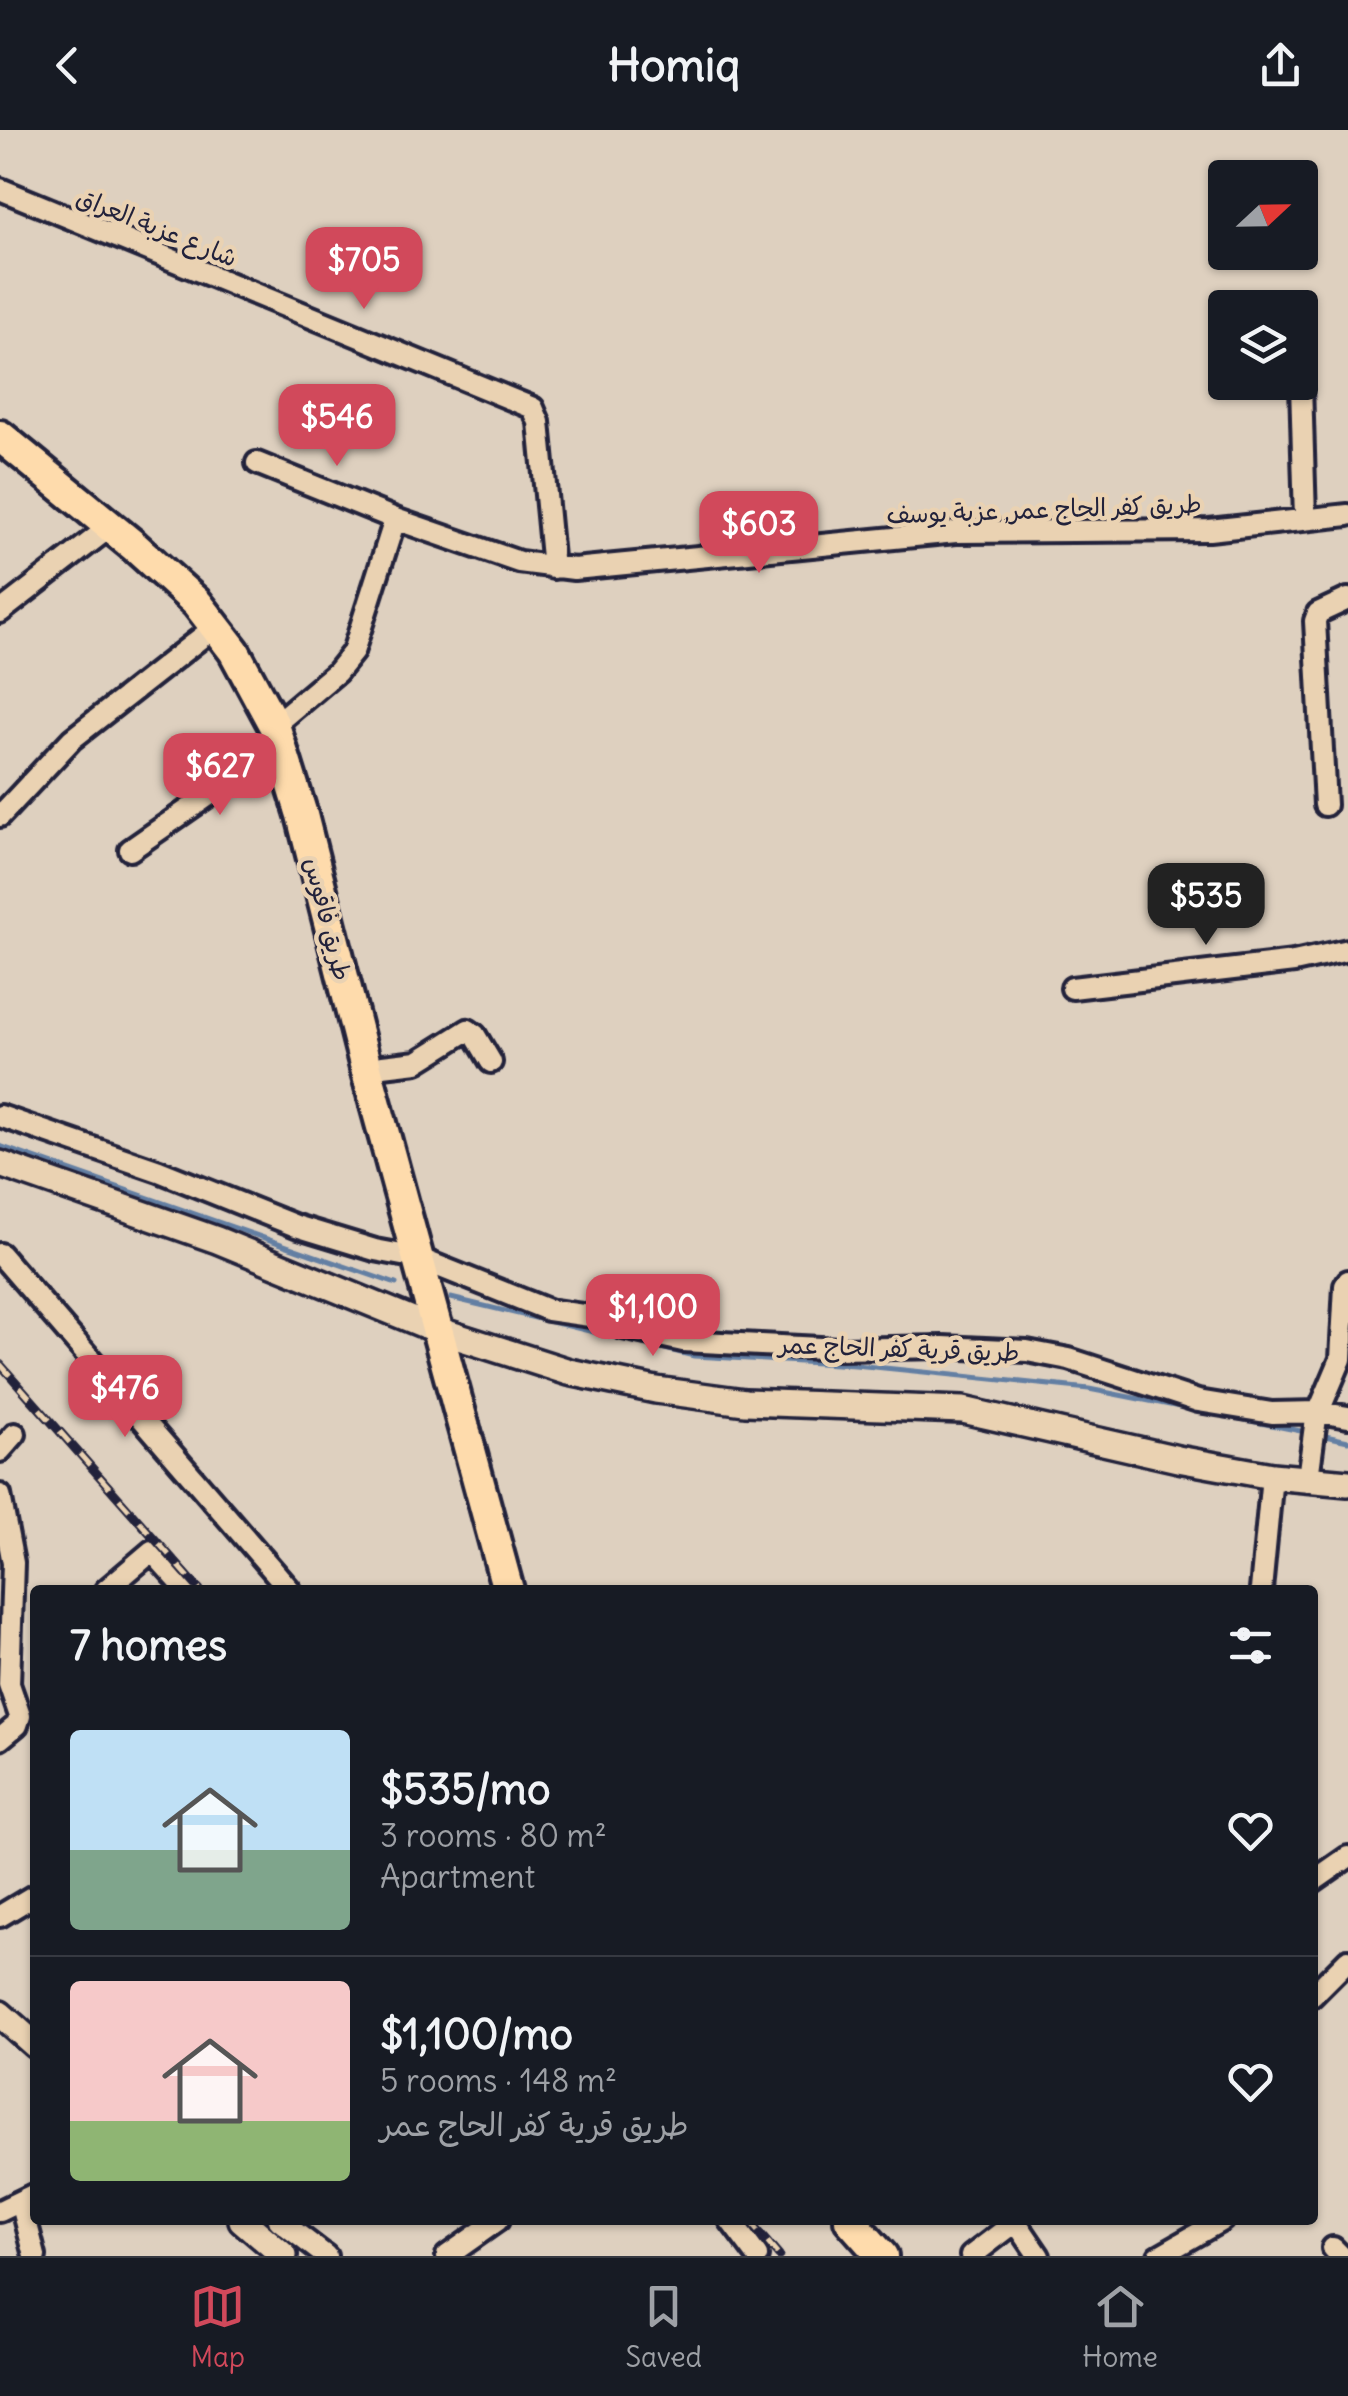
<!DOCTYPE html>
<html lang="en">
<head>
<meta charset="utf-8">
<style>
	:root { --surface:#171b24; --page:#242831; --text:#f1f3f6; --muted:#9ea1a6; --line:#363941; --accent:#d1495b }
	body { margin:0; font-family:Delius,"Playpen Sans Arabic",sans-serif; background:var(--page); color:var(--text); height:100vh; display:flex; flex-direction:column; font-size:38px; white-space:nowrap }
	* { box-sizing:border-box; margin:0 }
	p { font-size:32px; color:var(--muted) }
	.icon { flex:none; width:55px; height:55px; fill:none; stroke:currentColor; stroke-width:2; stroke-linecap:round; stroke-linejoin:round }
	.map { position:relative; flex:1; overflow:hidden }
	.side { position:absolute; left:30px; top:1455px; width:1288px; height:640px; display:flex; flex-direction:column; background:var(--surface); border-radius:10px; box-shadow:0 2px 8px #0004 }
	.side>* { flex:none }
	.needle { width:65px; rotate:68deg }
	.tools { position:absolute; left:1208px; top:30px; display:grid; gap:20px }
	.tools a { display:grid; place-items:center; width:110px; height:110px; border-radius:10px; background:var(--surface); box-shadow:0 2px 8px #0004; font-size:50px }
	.price { position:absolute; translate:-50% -85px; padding:0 22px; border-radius:20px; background:var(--accent); color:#fff; font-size:32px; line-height:65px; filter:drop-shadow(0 2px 5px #0008) }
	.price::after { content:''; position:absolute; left:50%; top:60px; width:30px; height:22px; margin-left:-15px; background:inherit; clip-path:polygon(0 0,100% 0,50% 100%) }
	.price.active { background:#222; color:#fff }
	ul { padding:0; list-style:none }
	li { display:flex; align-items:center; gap:30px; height:250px; padding:0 40px }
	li+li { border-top:2px solid var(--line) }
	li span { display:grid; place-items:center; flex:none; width:280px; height:200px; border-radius:10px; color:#555 }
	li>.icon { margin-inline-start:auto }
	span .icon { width:120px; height:120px; fill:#fffc; stroke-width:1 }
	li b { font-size:42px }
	h2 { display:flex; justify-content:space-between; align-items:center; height:120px; padding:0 40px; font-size:42px }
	header { display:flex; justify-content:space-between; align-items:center; height:130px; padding:0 40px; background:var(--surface); font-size:45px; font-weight:700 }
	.tabs { display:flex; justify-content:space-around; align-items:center; height:140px; border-top:2px solid var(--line); background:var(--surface); font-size:28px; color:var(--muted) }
	.tabs a { display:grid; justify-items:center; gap:5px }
	.tabs .active { color:var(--accent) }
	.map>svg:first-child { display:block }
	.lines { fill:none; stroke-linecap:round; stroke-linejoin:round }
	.stream { stroke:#647fa3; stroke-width:5 }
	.minor-casing { stroke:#22223b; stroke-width:28 }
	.tertiary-casing { stroke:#22223b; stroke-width:32 }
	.primary-casing { stroke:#22223b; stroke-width:38 }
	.minor { stroke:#ead2b2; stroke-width:20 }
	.tertiary { stroke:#ead2b2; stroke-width:25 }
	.primary { stroke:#fedbac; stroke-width:30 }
	.rail-casing { stroke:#22223b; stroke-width:9 }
	.rail { stroke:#ead2b2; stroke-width:5; stroke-dasharray:15; stroke-linecap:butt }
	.labels { text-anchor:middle; stroke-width:9; stroke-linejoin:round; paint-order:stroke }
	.street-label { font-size:25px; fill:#22223b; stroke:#ead2b2 }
</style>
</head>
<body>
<header><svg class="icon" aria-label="back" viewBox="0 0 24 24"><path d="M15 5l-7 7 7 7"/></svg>Homiq<svg class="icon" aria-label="share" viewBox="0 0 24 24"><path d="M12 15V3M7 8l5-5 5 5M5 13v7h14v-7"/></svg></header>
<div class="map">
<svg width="1348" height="2126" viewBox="0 0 1348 2126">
	<rect width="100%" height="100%" fill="#ded0bf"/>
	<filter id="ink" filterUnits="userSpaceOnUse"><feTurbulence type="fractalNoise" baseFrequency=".01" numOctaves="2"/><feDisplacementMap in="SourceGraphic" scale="20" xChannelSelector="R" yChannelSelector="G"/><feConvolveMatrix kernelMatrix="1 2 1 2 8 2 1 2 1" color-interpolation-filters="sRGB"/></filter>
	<g filter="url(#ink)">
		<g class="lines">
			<path class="stream" d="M 0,1016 L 396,1154
				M 451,1168 L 694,1226 L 855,1235 L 1089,1259 L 1311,1303
				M 1321,1305 L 1348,1311"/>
			<g class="minor-casing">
				<path id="minor" d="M 0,59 L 533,278 L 539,292 L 553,438
					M 1301,255 L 1305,389
					M 257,333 L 398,390
					M 0,482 L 111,396
					M 274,595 L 337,542 L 353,522 L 392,399 L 398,390 L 519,432 L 574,439 L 956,402 L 1209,400 L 1348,385
					M 1325,675 L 1315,491 L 1318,483 L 1348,469
					M 0,686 L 72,609 L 216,496
					M 130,720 L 281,615
					M 1072,858 L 1294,832 L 1348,820
					M 366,938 L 417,932 L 468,900 L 475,905 L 491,932
					M 0,986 L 159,1041 L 296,1096 L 375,1120 L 418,1128 L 548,1180 L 597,1187 L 623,1198 L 683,1211 L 840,1219 L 943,1217 L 1027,1221 L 1069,1229 L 1198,1271 L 1272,1283 L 1319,1282 L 1348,1287
					M 0,1124 L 290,1460
					M 0,1321 L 15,1304
					M 1308,1348 L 1316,1288 L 1341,1229 L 1345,1156 L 1348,1151
					M 0,1365 L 13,1433 L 9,1554 L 20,1586 L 17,1595 L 0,1609
					M 106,1460 L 152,1421 L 187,1460
					M 1261,1460 L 1272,1346
					M 1312,1752 L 1348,1727
					M 0,1786 L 35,1765
					M 1312,1866 L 1348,1830
					M 21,2071 L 35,2126
					M 0,2081 L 35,2064
					M 279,2090 L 326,2126
					M 730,2090 L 757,2126
					M 1016,2092 L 1039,2126
					M 1333,2118 L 1341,2126
					M 447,2126 L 498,2090
					M 971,2126 L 1018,2090
					M 1159,2126 L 1222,2090"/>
			</g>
			<g class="tertiary-casing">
				<path id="tertiary" d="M 0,1034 L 217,1110 L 437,1200 L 569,1242 L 656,1260 L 745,1272 L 963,1280 L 1178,1329 L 1272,1346 L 1348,1353
					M 0,1884 L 35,1915
					M 242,2090 L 284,2126"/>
			</g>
			<g class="primary-casing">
				<path id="primary" d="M 0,306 L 134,416 L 197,473 L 234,521 L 274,595 L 302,685 L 366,938 L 508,1460
					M 850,2090 L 882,2126"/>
			</g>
			<use href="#minor" class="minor"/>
			<use href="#tertiary" class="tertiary"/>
			<use href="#primary" class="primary"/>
			<g class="rail-casing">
				<path id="rail" d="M 0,1234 L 200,1460
					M 748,2090 L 779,2126"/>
			</g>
			<use href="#rail" class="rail"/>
		</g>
	</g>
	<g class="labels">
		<g class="street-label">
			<text transform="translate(157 97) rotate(22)" y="9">شارع عزبة العراق</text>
			<text transform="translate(1044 379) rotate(-2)" y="9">طريق كفر الحاج عمر, عزبة يوسف</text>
			<text transform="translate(328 789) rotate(76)" y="9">طريق فاقوس</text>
			<text transform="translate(899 1218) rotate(2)" y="9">طريق قرية كفر الحاج عمر</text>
		</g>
	</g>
</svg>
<div class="tools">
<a><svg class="needle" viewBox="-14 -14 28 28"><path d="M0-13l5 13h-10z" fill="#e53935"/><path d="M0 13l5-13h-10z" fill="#9ea1a6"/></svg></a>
<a><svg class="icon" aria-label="layers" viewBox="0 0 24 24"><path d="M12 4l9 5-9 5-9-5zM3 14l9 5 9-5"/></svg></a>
</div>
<b class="price" style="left:364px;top:182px">$705</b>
<b class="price" style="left:337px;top:339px">$546</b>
<b class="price" style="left:759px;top:446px">$603</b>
<b class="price" style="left:220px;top:688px">$627</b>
<b class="price active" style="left:1206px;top:818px">$535</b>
<b class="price" style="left:653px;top:1229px">$1,100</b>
<b class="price" style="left:125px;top:1310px">$476</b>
<section class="side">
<h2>7 homes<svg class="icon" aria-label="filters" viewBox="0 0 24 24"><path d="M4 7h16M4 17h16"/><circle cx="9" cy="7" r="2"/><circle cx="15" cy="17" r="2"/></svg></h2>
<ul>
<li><span style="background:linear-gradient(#bfe0f5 60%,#7fa58c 0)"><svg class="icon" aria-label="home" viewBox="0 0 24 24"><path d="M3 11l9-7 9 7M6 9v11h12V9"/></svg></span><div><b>$535/mo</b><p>3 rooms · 80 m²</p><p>Apartment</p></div><svg class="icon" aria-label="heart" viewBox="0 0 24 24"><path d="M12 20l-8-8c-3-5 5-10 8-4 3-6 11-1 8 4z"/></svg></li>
<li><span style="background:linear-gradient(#f6c9c9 70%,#8fb573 0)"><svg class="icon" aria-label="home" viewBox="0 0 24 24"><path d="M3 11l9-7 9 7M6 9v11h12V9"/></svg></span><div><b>$1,100/mo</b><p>5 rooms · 148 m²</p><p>طريق قرية كفر الحاج عمر</p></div><svg class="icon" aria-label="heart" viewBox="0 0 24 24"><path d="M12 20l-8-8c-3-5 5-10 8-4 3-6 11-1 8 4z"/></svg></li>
</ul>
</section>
</div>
<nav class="tabs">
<a class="active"><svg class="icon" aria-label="map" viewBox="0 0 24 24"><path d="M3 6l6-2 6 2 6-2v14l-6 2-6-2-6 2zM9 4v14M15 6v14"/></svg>Map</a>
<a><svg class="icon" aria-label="saved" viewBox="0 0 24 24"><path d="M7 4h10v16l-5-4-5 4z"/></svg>Saved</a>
<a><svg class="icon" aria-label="home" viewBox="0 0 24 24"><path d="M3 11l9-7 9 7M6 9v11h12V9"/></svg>Home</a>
</nav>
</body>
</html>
